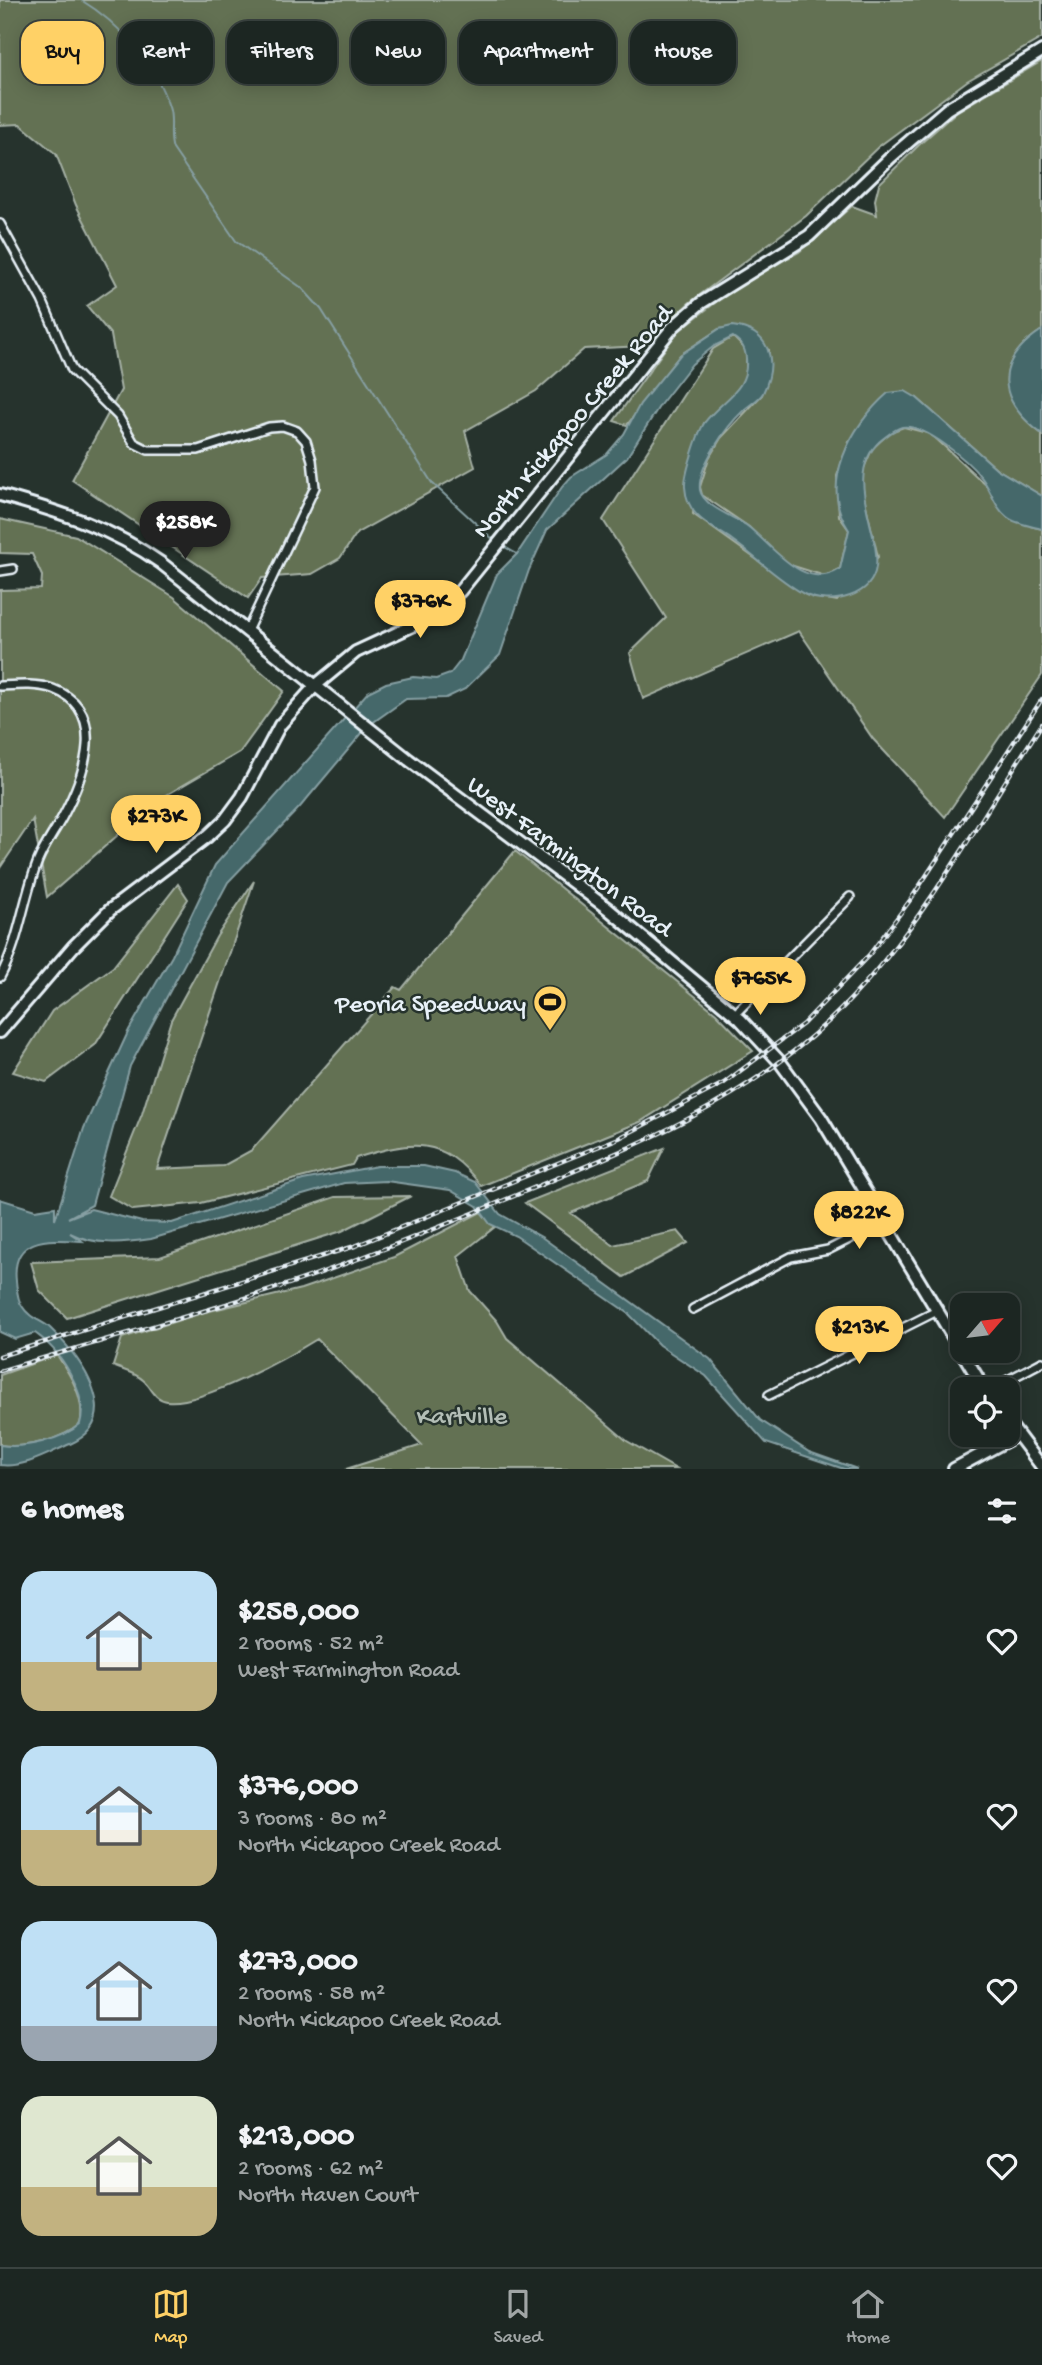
<!DOCTYPE html>
<html lang="en">
<head>
<meta charset="utf-8">
<style>
	:root { --surface:#1c2622; --page:#252e2a; --text:#f1f3f6; --muted:#a0a5a5; --line:#3a4340; --accent:#ffd166 }
	body { margin:0; font-family:"Gochi Hand",sans-serif; background:var(--page); color:var(--text); height:100vh; display:flex; flex-direction:column; font-size:26px; white-space:nowrap }
	* { box-sizing:border-box; margin:0 }
	p { font-size:23px; color:var(--muted) }
	.icon { flex:none; width:38px; height:38px; fill:none; stroke:currentColor; stroke-width:2; stroke-linecap:round; stroke-linejoin:round }
	.map { position:relative; height:1469px; overflow:hidden }
	.drawer { display:flex; flex-direction:column; background:var(--surface); flex:1 }
	.drawer>* { flex:none }
	.guide { position:absolute; left:21px; top:21px; width:1001px; height:63px; display:flex; gap:14px }
	.needle { width:46px; rotate:62deg }
	.buttons { position:absolute; left:950px; top:1293px; display:grid; gap:14px }
	.buttons a { display:grid; place-items:center; width:70px; height:70px; border-radius:14px; background:var(--surface); box-shadow:0 4px 18px #0003,0 0 0 2px var(--line); font-size:35px }
	.price { position:absolute; translate:-50% -60px; padding:0 16px; border-radius:24px; background:var(--accent); color:#111; font-size:23px; line-height:46px; filter:drop-shadow(0 2px 4px #0008) }
	.price::after { content:''; position:absolute; left:50%; top:42px; width:21px; height:16px; margin-left:-10px; background:inherit; clip-path:polygon(0 0,100% 0,50% 100%) }
	.price.selected { background:#222; color:#fff }
	ul { padding:0; list-style:none }
	li { display:flex; align-items:center; gap:21px; height:175px; padding:0 21px }
	li span { display:grid; place-items:center; flex:none; width:196px; height:140px; border-radius:21px; color:#555 }
	li>.icon { margin-inline-start:auto }
	span .icon { width:84px; height:84px; fill:#fffc; stroke-width:1 }
	li b { font-size:30px }
	h2 { display:flex; justify-content:space-between; align-items:center; height:84px; padding:0 21px; font-size:30px }
	.pill { padding:0 24px; border-radius:21px; background:var(--surface); box-shadow:0 4px 18px #0003,0 0 0 2px var(--line); font-size:24px; line-height:63px }
	.pill.selected { background:var(--accent); color:#111 }
	.dock { display:flex; justify-content:space-around; align-items:center; height:98px; border-top:2px solid var(--line); background:var(--surface); font-size:19px; color:var(--muted) }
	.dock a { display:grid; justify-items:center; gap:4px }
	.dock .selected { color:var(--accent) }
	.map>svg:first-child { display:block }
	.green { fill:#637153; stroke:#a6b1a6; stroke-width:2 }
	.water { fill:#44686a; stroke:#869fa3; stroke-width:2 }
	.lines { fill:none; stroke-linecap:round; stroke-linejoin:round }
	.stream { stroke:#869fa3; stroke-width:2 }
	.street-casing { stroke:#e8f1f8; stroke-width:12 }
	.secondary-casing { stroke:#e8f1f8; stroke-width:16 }
	.street { stroke:#26332d; stroke-width:7 }
	.secondary { stroke:#26332d; stroke-width:10 }
	.rail-casing { stroke:#e8f1f8; stroke-width:4.5 }
	.rail { stroke:#26332d; stroke-width:2; stroke-dasharray:5; stroke-linecap:butt }
	.labels { text-anchor:middle; stroke-width:5; stroke-linejoin:round; paint-order:stroke }
	.street-label { font-size:26px; fill:#e8f1f8; stroke:#26332d }
	.poi-label { font-size:26px; fill:#e8f1f8; stroke:#26332d; text-anchor:end }
	.park-label { font-size:26px; fill:#b3beb6; stroke:#26332d }
</style>
</head>
<body>
<div class="map">
<svg width="1042" height="1469" viewBox="0 0 1042 1469">
	<rect width="100%" height="100%" fill="#26332d"/>
	<filter id="ink" filterUnits="userSpaceOnUse"><feTurbulence type="fractalNoise" baseFrequency=".0143" numOctaves="2"/><feDisplacementMap in="SourceGraphic" scale="14" xChannelSelector="R" yChannelSelector="G"/><feConvolveMatrix kernelMatrix="1 2 1 2 8 2 1 2 1" color-interpolation-filters="sRGB"/></filter>
	<g filter="url(#ink)">
		<path class="green" d="M 0,0 L 1042,0 L 1042,38 L 967,81 L 878,147 L 806,216 L 689,303 L 643,346 L 584,349 L 536,391 L 465,431 L 475,467 L 357,533 L 340,558 L 312,574 L 262,578 L 248,598 L 72,480 L 121,390 L 111,335 L 87,306 L 117,285 L 76,205 L 56,154 L 20,124 L 0,125 Z
			M 1042,61 L 1042,330 C 993,362 997,400 1042,434 L 1042,496 L 997,469 L 917,398 L 849,442 L 837,476 L 839,516 L 849,530 L 840,569 L 825,576 L 787,564 L 749,527 L 702,495 L 700,487 L 709,458 L 721,438 L 762,395 L 768,378 L 769,350 L 719,329 L 680,355 L 627,425 L 614,421 L 677,332 L 737,286 L 799,252 L 852,206 L 877,215 L 875,200 L 879,184 L 920,144 L 956,112 Z
			M 733,337 L 746,350 L 746,377 L 737,391 L 704,423 L 697,444 L 693,514 L 806,595 L 837,601 L 878,557 L 861,484 L 864,468 L 872,449 L 890,432 L 904,427 L 931,434 L 1030,526 L 1042,529 L 1042,675 L 945,817 L 873,739 L 799,631 L 643,699 L 630,653 L 666,618 L 603,520 L 713,349 Z
			M 0,519 L 76,536 L 174,597 L 284,691 L 240,752 L 158,800 L 47,897 L 33,819 L 0,868 L 0,590 L 41,589 L 42,576 L 32,554 L 0,553 Z
			M 515,851 L 716,1013 L 753,1051 L 640,1122 L 481,1186 C 443,1135 411,1141 356,1158 L 352,1165 L 201,1203 L 133,1210 L 109,1196 L 142,1114 L 171,1020 L 217,936 L 254,881 L 157,1169 L 223,1166 L 252,1150 L 395,987 L 401,990 Z
			M 178,884 L 188,899 L 95,1045 L 46,1082 L 13,1072 L 52,1011 L 113,967 Z
			M 664,1148 L 648,1181 L 571,1213 L 613,1245 L 678,1231 L 688,1243 L 624,1277 L 525,1203 Z
			M 411,1196 L 342,1231 L 67,1318 L 39,1290 L 31,1262 L 160,1257 L 335,1197 Z
			M 481,1212 L 495,1227 L 458,1256 L 470,1291 L 497,1321 L 507,1338 L 627,1441 L 676,1469 L 346,1469 L 422,1445 L 317,1339 C 288,1357 200,1406 167,1401 C 153,1399 152,1387 143,1380 C 136,1373 122,1370 113,1366 L 122,1338 L 205,1312 L 301,1289 L 394,1257 Z
			M 57,1355 C 71,1376 86,1400 80,1424 C 62,1440 23,1449 0,1445 L 0,1375 Z"/>
		<path class="water" d="M 732,326 C 769,330 779,360 763,393 C 759,400 749,405 743,411 C 727,426 697,467 700,490 C 703,506 734,517 746,525 C 772,544 803,593 840,569 L 849,530 C 818,485 851,425 888,393 L 905,391 L 917,398 L 997,469 L 1042,496 L 1042,529 C 1032,526 1015,524 1007,517 C 994,507 991,489 981,477 C 968,461 924,423 902,427 C 894,429 887,436 880,441 C 829,488 917,572 850,596 C 836,601 817,601 804,594 C 777,579 756,557 732,540 C 710,525 687,517 685,487 C 684,476 698,431 705,422 C 722,399 749,391 746,358 C 745,348 742,343 733,337 L 714,346 L 692,364 L 660,405 L 627,457 L 547,530 L 529,570 L 500,655 L 465,689 L 446,698 L 406,699 L 368,726 L 300,807 L 228,882 L 130,1066 L 92,1205 L 68,1218 L 91,1209 L 142,1222 L 172,1223 L 303,1180 L 377,1166 L 424,1166 L 455,1173 L 475,1182 L 500,1214 L 543,1238 L 710,1359 L 760,1420 L 809,1452 L 857,1469 L 844,1469 L 766,1443 L 706,1376 L 659,1345 L 628,1313 L 516,1236 L 490,1224 L 477,1206 L 450,1190 L 386,1181 L 344,1183 L 151,1239 C 124,1243 95,1246 70,1233 L 82,1241 C 48,1239 11,1236 16,1281 C 17,1289 17,1299 22,1306 C 30,1319 41,1320 50,1328 C 80,1357 127,1419 70,1444 C 47,1454 25,1468 0,1465 L 0,1445 C 23,1449 62,1440 80,1424 C 89,1393 59,1349 35,1333 L 15,1339 L 0,1332 L 0,1199 L 35,1210 L 55,1207 L 55,1220 L 84,1128 L 105,1082 L 129,1030 L 172,956 L 215,865 L 368,692 L 386,683 L 413,677 L 436,679 L 450,674 L 461,660 L 497,574 L 517,554 L 562,487 L 571,477 L 607,454 L 624,434 L 640,404 L 680,355 L 719,329 Z
			M 1042,330 L 1042,434 C 996,400 993,362 1042,330 Z"/>
		<g class="lines">
			<path class="stream" d="M 81,0 C 119,23 155,63 169,107 C 174,121 168,135 173,149 L 236,241 L 302,288 L 321,309 L 432,483 L 496,542
				M 503,546 L 517,554"/>
			<g class="street-casing">
				<path id="street" d="M 0,224 L 42,300 L 72,370 L 118,416 L 134,443 L 148,450 L 198,450 L 269,427 L 283,426 L 297,431 L 306,441 L 312,460 L 315,487 L 247,631
					M 0,571 L 13,569
					M 0,686 C 17,685 37,683 53,689 C 109,710 84,776 64,814 C 56,830 45,844 38,861 C 23,899 20,940 0,977
					M 735,1014 L 850,897
					M 693,1309 L 791,1257 L 828,1250 L 883,1222
					M 989,1390 L 1042,1362
					M 769,1395 L 937,1311"/>
			</g>
			<g class="secondary-casing">
				<path id="secondary" d="M 0,495 C 58,511 112,528 161,563 L 409,760 L 607,908 L 740,1019 L 780,1062 L 821,1118 L 985,1390
					M 0,1032 L 73,947 L 110,910 L 208,836 L 225,820 L 242,797 L 280,725 L 315,686 L 356,652 L 425,620 L 460,591 L 673,327 L 701,303 L 809,236 L 891,157 L 947,109 L 1042,51
					M 1008,1422 L 1042,1467
					M 954,1469 L 1017,1435"/>
			</g>
			<use href="#street" class="street"/>
			<use href="#secondary" class="secondary"/>
			<g class="rail-casing">
				<path id="rail" d="M 0,1356 L 355,1246 L 619,1138 L 724,1083 L 803,1024 L 869,955 L 911,899 L 1042,699
					M 0,1371 C 104,1339 210,1312 312,1276 C 384,1250 455,1221 526,1191 C 636,1146 742,1103 830,1020 C 916,938 977,823 1042,724"/>
			</g>
			<use href="#rail" class="rail"/>
		</g>
	</g>
	<defs>
		<g id="stadium-pin" transform="scale(1.75)"><path d="M0 17L-7.5 6A9.5 9.5 0 1 1 7.5 6Z" fill="#ffd166" stroke="#26332d"/><path d="M0-5a6.5 5 0 1 0 0 10a6.5 5 0 1 0 0-10ZM-3.5-1.8h7v3.6h-7Z" fill="#111"/></g>
	</defs>
	<g fill-rule="evenodd">
		<use href="#stadium-pin" x="550" y="1002"/>
	</g>
	<g class="labels">
		<g class="street-label">
			<text transform="translate(571 420) rotate(-50)" y="9">North Kickapoo Creek Road</text>
			<text transform="translate(571 855) rotate(37)" y="9">West Farmington Road</text>
		</g>
		<g class="poi-label">
			<text x="526" y="1011">Peoria Speedway</text>
		</g>
		<g class="park-label">
			<text x="462" y="1423">Kartville</text>
		</g>
	</g>
</svg>
<div class="buttons">
<a><svg class="needle" viewBox="-14 -14 28 28"><path d="M0-13l5 13h-10z" fill="#e53935"/><path d="M0 13l5-13h-10z" fill="#a0a5a5"/></svg></a>
<a><svg class="icon" aria-label="locate" viewBox="0 0 24 24"><circle cx="12" cy="12" r="6"/><path d="M12 2v4M12 18v4M2 12h4M18 12h4"/></svg></a>
</div>
<b class="price selected" style="left:185px;top:561px">$258K</b>
<b class="price" style="left:420px;top:640px">$376K</b>
<b class="price" style="left:156px;top:855px">$273K</b>
<b class="price" style="left:760px;top:1017px">$765K</b>
<b class="price" style="left:859px;top:1251px">$822K</b>
<b class="price" style="left:859px;top:1366px">$213K</b>
<div class="guide">
<a class="pill selected">Buy</a>
<a class="pill">Rent</a>
<a class="pill">Filters</a>
<a class="pill">New</a>
<a class="pill">Apartment</a>
<a class="pill">House</a>
</div>
</div>
<section class="drawer">
<h2>6 homes<svg class="icon" aria-label="filters" viewBox="0 0 24 24"><path d="M4 7h16M4 17h16"/><circle cx="9" cy="7" r="2"/><circle cx="15" cy="17" r="2"/></svg></h2>
<ul>
<li><span style="background:linear-gradient(#bfe0f5 65%,#c2b280 0)"><svg class="icon" aria-label="home" viewBox="0 0 24 24"><path d="M3 11l9-7 9 7M6 9v11h12V9"/></svg></span><div><b>$258,000</b><p>2 rooms · 52 m²</p><p>West Farmington Road</p></div><svg class="icon" aria-label="heart" viewBox="0 0 24 24"><path d="M12 20l-8-8c-3-5 5-10 8-4 3-6 11-1 8 4z"/></svg></li>
<li><span style="background:linear-gradient(#bfe0f5 60%,#c2b280 0)"><svg class="icon" aria-label="home" viewBox="0 0 24 24"><path d="M3 11l9-7 9 7M6 9v11h12V9"/></svg></span><div><b>$376,000</b><p>3 rooms · 80 m²</p><p>North Kickapoo Creek Road</p></div><svg class="icon" aria-label="heart" viewBox="0 0 24 24"><path d="M12 20l-8-8c-3-5 5-10 8-4 3-6 11-1 8 4z"/></svg></li>
<li><span style="background:linear-gradient(#bfe0f5 75%,#9aa5b1 0)"><svg class="icon" aria-label="home" viewBox="0 0 24 24"><path d="M3 11l9-7 9 7M6 9v11h12V9"/></svg></span><div><b>$273,000</b><p>2 rooms · 58 m²</p><p>North Kickapoo Creek Road</p></div><svg class="icon" aria-label="heart" viewBox="0 0 24 24"><path d="M12 20l-8-8c-3-5 5-10 8-4 3-6 11-1 8 4z"/></svg></li>
<li><span style="background:linear-gradient(#dfe7d0 65%,#c2b280 0)"><svg class="icon" aria-label="home" viewBox="0 0 24 24"><path d="M3 11l9-7 9 7M6 9v11h12V9"/></svg></span><div><b>$213,000</b><p>2 rooms · 62 m²</p><p>North Haven Court</p></div><svg class="icon" aria-label="heart" viewBox="0 0 24 24"><path d="M12 20l-8-8c-3-5 5-10 8-4 3-6 11-1 8 4z"/></svg></li>
</ul>
</section>
<nav class="dock">
<a class="selected"><svg class="icon" aria-label="map" viewBox="0 0 24 24"><path d="M3 6l6-2 6 2 6-2v14l-6 2-6-2-6 2zM9 4v14M15 6v14"/></svg>Map</a>
<a><svg class="icon" aria-label="saved" viewBox="0 0 24 24"><path d="M7 4h10v16l-5-4-5 4z"/></svg>Saved</a>
<a><svg class="icon" aria-label="home" viewBox="0 0 24 24"><path d="M3 11l9-7 9 7M6 9v11h12V9"/></svg>Home</a>
</nav>
</body>
</html>
